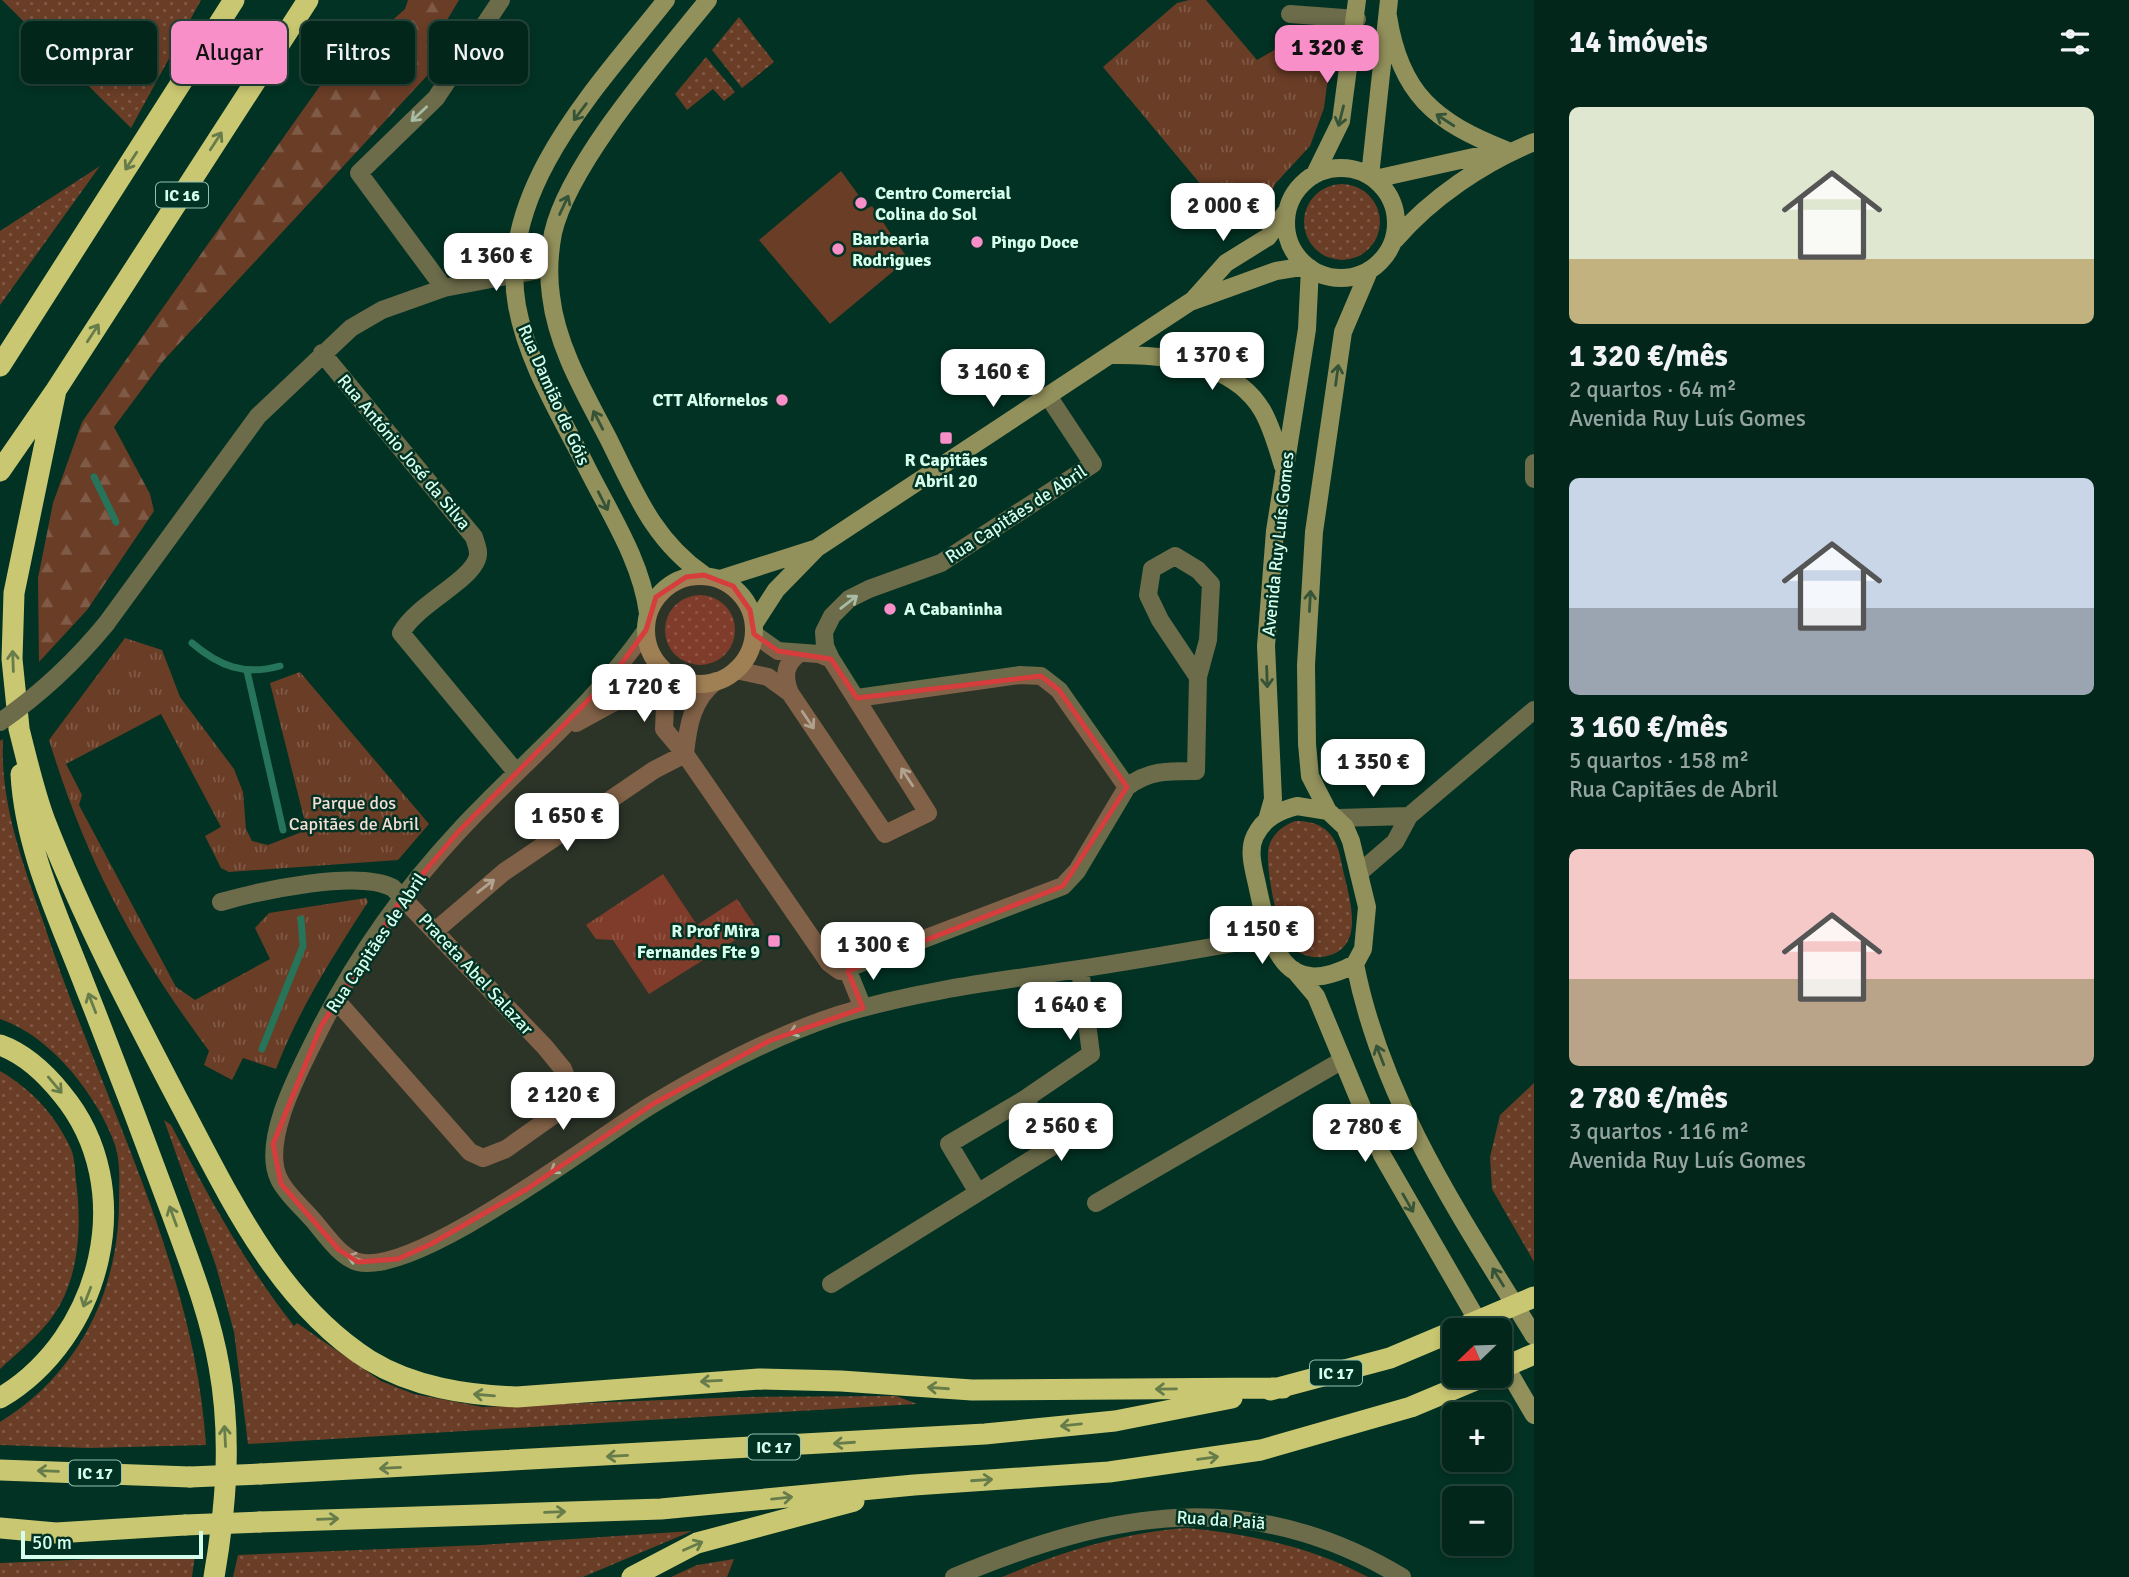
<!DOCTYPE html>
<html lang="pt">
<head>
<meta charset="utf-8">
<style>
	:root { --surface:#02261a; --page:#103227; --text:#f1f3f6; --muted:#96a5a2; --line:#234339; --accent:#f98fc9 }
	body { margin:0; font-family:Signika,sans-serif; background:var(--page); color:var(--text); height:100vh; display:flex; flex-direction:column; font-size:26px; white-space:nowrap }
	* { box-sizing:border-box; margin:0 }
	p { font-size:23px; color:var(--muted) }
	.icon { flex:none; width:38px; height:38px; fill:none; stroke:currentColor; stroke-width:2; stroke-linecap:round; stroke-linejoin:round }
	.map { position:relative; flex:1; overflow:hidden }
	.drawer { display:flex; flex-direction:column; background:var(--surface); width:595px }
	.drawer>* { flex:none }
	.hud { position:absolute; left:21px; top:21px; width:665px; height:63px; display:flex; gap:14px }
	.needle { width:46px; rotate:247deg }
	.buttons { position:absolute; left:1442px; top:1318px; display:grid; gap:14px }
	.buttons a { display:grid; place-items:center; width:70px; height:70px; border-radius:10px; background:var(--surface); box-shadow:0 4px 10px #0003,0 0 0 2px var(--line); font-size:35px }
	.scale { position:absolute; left:21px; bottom:18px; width:182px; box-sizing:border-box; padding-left:7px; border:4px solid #d6feed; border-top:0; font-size:19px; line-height:24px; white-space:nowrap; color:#d6feed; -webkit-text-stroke:5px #023223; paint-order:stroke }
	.price { position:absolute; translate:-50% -60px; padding:0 16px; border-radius:14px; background:#fff; color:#222; font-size:23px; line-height:46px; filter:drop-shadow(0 2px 4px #0008) }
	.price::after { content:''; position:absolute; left:50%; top:42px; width:21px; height:16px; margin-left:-10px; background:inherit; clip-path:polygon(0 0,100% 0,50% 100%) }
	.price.current { background:var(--accent); color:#111 }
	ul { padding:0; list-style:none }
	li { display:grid; align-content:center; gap:14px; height:371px; padding:0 35px }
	li span { display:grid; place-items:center; height:217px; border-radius:10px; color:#555 }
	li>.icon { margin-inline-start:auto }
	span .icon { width:126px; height:126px; fill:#fffc; stroke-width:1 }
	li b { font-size:30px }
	h2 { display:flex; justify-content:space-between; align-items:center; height:84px; padding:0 35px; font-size:30px }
	.pill { padding:0 24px; border-radius:10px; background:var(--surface); box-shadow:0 4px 10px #0003,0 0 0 2px var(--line); font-size:24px; line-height:63px }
	.pill.current { background:var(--accent); color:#111 }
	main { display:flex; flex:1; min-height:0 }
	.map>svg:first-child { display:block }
	.grass { fill:url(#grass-dots) }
	.forest { fill:url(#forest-firs) }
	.park { fill:url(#park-tufts) }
	.pitch { fill:#6a3d26 }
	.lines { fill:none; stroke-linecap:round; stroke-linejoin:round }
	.stream { stroke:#26745a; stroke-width:7 }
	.street { stroke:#6c6b4a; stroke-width:18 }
	.secondary { stroke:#92905b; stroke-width:18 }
	.highway { stroke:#c9c771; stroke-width:21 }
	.street-bridge { stroke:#6c6b4a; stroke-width:18 }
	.highway-bridge { stroke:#c9c771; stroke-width:21 }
	.oneway { stroke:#345337 }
	.oneway2 { stroke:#a6bca4 }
	.oneway3 { stroke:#667c4a }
	.marked { fill:#d63d3c; fill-opacity:0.2; stroke:#d63d3c; stroke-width:5; stroke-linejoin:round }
	.poi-dot { fill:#f98fc9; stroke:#023223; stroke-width:2.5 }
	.labels { text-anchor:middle; stroke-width:5; stroke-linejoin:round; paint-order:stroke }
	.shield { fill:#023223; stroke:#96c1b0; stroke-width:2 }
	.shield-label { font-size:16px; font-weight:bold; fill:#d6feed }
	.poi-label { font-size:18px; font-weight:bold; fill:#d6feed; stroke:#023223; text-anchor:start }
	.street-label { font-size:18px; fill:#d6feed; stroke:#023223 }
	.park-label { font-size:18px; fill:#f5dfd5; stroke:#023223 }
</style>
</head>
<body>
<main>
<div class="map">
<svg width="1534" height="1577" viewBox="0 0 1534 1577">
	<defs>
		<pattern id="grass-dots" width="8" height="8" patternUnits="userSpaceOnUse" patternTransform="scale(1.75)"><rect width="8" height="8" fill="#6a3d26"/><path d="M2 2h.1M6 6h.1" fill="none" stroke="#7f5a46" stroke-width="1.8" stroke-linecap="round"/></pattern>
		<pattern id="forest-firs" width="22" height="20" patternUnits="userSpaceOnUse" patternTransform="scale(1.75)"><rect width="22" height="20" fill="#6a3d26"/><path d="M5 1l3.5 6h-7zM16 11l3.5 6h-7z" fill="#7f5a46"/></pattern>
		<pattern id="park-tufts" width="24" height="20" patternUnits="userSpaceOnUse" patternTransform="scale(1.75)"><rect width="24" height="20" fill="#6a3d26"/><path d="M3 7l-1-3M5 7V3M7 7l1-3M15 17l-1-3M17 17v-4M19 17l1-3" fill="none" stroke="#7f5a46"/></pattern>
	</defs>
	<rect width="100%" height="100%" fill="#023223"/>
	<path class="grass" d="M 2,0 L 201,0 L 131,128 Z
		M 739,17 L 774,62 L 742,88 L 712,50 Z
		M 706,57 L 735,92 L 724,101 L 713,89 L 687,110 L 675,94 Z
		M 100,166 L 0,305 L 0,231 Z
		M1304 222a38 38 0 1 1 76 0a38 38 0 1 1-76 0Z
		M665 630a35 35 0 1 1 70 0a35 35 0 1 1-70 0Z
		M 3,739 C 0,805 23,863 44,924 C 100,1097 194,1261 206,1445 L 89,1448 L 0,1445 L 0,1422 C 78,1374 118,1293 119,1204 C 119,1184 121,1164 115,1145 C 106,1119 90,1094 72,1072 C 53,1050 29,1029 0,1019 L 0,741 Z
		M 1295,821 C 1308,821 1320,823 1329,833 C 1340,844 1341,863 1345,878 C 1351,905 1365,951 1322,957 C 1309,959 1293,952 1286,940 C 1277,925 1264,862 1269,846 C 1273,833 1283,826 1295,821 Z
		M 0,1071 C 32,1090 55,1114 71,1149 C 75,1158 75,1171 76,1181 C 82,1226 80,1281 50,1320 C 36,1338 17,1353 0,1369 Z
		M 1534,1083 L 1534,1262 L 1492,1189 L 1490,1157 L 1500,1115 Z
		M 164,1120 L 171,1125 C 208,1195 244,1263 294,1326 L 297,1323 L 381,1381 L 414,1394 L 483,1407 L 742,1397 L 896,1396 L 917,1404 L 248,1444 L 234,1332 L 216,1266 Z
		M 1187,1528 C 1250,1534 1312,1547 1368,1577 L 1002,1577 C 1061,1552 1124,1532 1187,1528 Z
		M 692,1531 L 583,1577 L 233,1577 L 238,1555 L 481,1545 Z
		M 195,1555 L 192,1577 L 0,1577 L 0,1563 Z
		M 734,1559 L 727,1577 L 671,1577 L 697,1565 Z"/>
	<path class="forest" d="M 408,0 L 459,0 L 437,37 L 449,52 L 163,361 L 114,427 L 150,494 L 154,511 L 87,610 L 39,662 L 38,578 L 53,503 L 82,422 L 322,83 L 405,9 Z"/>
	<path class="park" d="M 1189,0 L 1206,0 L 1257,60 L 1293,39 L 1312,33 L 1332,47 L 1324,108 L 1310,146 L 1275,184 L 1266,206 L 1258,215 L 1222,210 L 1103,67 L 1177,3 Z
		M 125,638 L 162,650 L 180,697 L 234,769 L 243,792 L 246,829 L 252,841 L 268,845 L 307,830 L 270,683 L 300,672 L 429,824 L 398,860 L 229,872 L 221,868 L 205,836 L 221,827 L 161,714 L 66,764 L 82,795 L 79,805 L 176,987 L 195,1000 L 270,959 L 255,928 L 269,913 L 366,898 L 368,902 C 333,956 299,1009 276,1069 L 243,1058 L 232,1080 L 204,1065 L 209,1051 C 133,948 87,863 49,740 Z
		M 663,874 L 697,925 L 737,899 L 756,927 L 649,994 L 613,940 L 596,939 L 586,925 Z"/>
	<path class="pitch" d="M 841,171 L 868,208 L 872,206 L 908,259 L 830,324 L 759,240 Z"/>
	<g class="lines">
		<path class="stream" d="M 94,477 L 116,522
			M 192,643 C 219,666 244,676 280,666
			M 247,671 L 283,830
			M 262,1049 L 303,946 L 301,919"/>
		<path class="street" d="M 1290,14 L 1357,19
			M 444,288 L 359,173 L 436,98 L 501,0
			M 322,353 L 474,537 C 476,544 480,552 477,559 C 469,582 416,605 401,633 L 516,772
			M 1534,463 L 1534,479
			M 106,624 L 258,416 L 351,328 L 382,310 L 444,288 L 549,268
			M 646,630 C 593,707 521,764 458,832 C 404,890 356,958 320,1029 C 302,1066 260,1140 279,1179 C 286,1194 302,1207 313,1220 C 325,1234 340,1257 358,1262 C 417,1277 598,1137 653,1104 C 711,1069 774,1036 838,1015 C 912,992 990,982 1066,971 C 1133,961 1201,949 1268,937
			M 831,659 L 825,646 L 824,632 L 832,616 L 849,599 L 869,589 L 941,563 L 1093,464 L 1048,396
			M 736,670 L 768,677 L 790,693 L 885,834 L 928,813 L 831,659 L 819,654 L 778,651 L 754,634
			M 674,677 L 665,705 L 664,729 L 685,754 L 829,963 L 840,971 L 1063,886 L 1077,871 L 1127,787 L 1059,690 L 1041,676 L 1020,675 L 857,698
			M 790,693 C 783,676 785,663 800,653
			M 576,723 L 627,695 L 663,670
			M 685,754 C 688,725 692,700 716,681
			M 1127,787 C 1149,770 1169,771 1196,771 L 1198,677 L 1160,620 L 1148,595 L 1152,569 L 1175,556 L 1198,570 L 1211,584 L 1208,640 L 1198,677
			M 1338,818 L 1409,816
			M 1359,873 L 1395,842 L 1409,816 L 1534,710
			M 221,902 C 260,891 358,869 393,888 L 545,1047 L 563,1069 L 571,1090 L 569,1100 L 561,1110 L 506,1149 L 483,1158 L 470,1152 L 336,1000
			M 435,931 L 504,872 L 654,770 L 685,754
			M 848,971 L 863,1008
			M 977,1191 L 949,1144 L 1025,1099 L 1091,1054 L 1080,969
			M 1096,1203 L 1341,1061
			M 831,1284 L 1053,1146 L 1025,1099
			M 954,1577 C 1111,1511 1249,1485 1402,1577"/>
		<path class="secondary" d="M 1388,16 C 1400,94 1435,122 1506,150
			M1286 223a55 55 0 1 1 110 0a55 55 0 1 1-110 0Z
			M 1315,174 L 1341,121 L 1357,0
			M 1370,176 L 1389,0
			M 1375,179 L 1505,150
			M 1395,240 C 1431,198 1483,163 1534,142
			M 1193,300 L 1226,263 L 1268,237 L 1286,212
			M 1111,355 C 1162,354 1232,360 1262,410 C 1272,427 1277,447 1283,466
			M 704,575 C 653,540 635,492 608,438 C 585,394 557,347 551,296 C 548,275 549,254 553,233 C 569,163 662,57 708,0
			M646 630a54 54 0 1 1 108 0a54 54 0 1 1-108 0Z
			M 720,579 L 814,549
			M 648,613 C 641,559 608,511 584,462 C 559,413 527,361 517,306 C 496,189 600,84 666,0
			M 754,624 L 776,590 L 817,548 L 1190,302 L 1276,271 L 1307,266
			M 1297,806 L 1328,811 L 1345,827 L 1351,841 L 1367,907 L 1363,949 L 1355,964 C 1284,1002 1270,946 1258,889 C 1255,873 1247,852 1255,836 C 1264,818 1278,811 1297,806 Z
			M 1328,811 L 1310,776 L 1307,744 L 1306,665 L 1314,532 L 1343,332 L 1369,271
			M 1267,820 L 1273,799 L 1266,646 L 1275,531 L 1307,329 L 1310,268
			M 1355,964 C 1382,1102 1461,1217 1534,1336
			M 1294,970 L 1316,996 L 1382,1155 L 1483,1330
			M 1500,1357 L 1534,1415"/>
		<path class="highway" d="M 0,366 L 234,0
			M 0,471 L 56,390 L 308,0
			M 19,728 L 12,659 L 14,593 L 56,390
			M 19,729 C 27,760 34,792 45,821 C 82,916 130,1008 177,1098 C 227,1192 276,1301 369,1360 C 413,1387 466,1395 517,1397 L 759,1379 L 841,1381 L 972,1390 L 1283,1388
			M 21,774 C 25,849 59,918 85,986 C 115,1062 144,1138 172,1214 C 190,1264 210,1314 219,1366 C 232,1437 226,1507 214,1577
			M 0,1045 C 25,1054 46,1074 62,1094 C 140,1188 102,1338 0,1398
			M 1270,1390 L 1390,1358 L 1454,1331
			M 0,1470 L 190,1477
			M 261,1474 L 985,1434 L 1115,1421 L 1232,1398
			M 260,1522 L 661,1509 L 914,1485 L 1109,1472 L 1261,1450 L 1411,1407 L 1485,1376
			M 0,1528 L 56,1533 L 185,1525
			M 632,1577 L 697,1543 L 854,1501"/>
		<path class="street-bridge" d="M 0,722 C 42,693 74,663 106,624"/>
		<path class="highway-bridge" d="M 1456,1330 L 1534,1297
			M 1500,1369 L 1534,1354
			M 190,1477 L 261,1474
			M 185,1525 L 260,1522"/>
	</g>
	<defs><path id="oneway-shaft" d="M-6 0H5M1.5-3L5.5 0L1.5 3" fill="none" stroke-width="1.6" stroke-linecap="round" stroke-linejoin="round" transform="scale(1.75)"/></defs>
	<g class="oneway">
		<use href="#oneway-shaft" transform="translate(580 112) rotate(127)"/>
		<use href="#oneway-shaft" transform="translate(1341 116) rotate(104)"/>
		<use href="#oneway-shaft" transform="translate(1445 120) rotate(-147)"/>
		<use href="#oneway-shaft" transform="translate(564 205) rotate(-65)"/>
		<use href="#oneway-shaft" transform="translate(1337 375) rotate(-82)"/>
		<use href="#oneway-shaft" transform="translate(598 420) rotate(-117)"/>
		<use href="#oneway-shaft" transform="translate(603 501) rotate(63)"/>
		<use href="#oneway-shaft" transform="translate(1310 601) rotate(-87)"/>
		<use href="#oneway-shaft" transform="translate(1267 677) rotate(88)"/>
		<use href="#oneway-shaft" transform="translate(1380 1055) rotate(-111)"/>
		<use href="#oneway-shaft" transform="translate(1408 1203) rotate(60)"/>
		<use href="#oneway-shaft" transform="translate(1498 1277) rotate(-122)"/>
	</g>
	<g class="oneway2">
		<use href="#oneway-shaft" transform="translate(419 114) rotate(137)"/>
		<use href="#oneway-shaft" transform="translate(849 602) rotate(-38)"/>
		<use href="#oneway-shaft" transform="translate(808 720) rotate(56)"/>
		<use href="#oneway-shaft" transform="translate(907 777) rotate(-123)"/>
		<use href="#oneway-shaft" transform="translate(486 886) rotate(-38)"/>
		<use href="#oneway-shaft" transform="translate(799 1030) rotate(159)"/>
		<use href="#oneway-shaft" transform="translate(559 1167) rotate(146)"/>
		<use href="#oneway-shaft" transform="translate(357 1259) rotate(-163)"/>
	</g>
	<g class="oneway3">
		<use href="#oneway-shaft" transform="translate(216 141) rotate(-57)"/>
		<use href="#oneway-shaft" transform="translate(131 161) rotate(123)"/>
		<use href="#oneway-shaft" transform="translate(93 333) rotate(-57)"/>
		<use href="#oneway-shaft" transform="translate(13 661) rotate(-92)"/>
		<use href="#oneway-shaft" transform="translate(92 1003) rotate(-111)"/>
		<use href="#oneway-shaft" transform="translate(55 1085) rotate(50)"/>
		<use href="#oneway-shaft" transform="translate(173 1216) rotate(-110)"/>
		<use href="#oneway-shaft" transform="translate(87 1297) rotate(111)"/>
		<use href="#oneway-shaft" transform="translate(711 1381) rotate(177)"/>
		<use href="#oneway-shaft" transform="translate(938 1388) rotate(-176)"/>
		<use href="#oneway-shaft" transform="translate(1166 1389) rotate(179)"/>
		<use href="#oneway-shaft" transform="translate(484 1395) rotate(-175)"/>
		<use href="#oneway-shaft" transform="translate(1071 1425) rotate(174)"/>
		<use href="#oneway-shaft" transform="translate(225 1436) rotate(-93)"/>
		<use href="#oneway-shaft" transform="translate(844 1443) rotate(176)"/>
		<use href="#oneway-shaft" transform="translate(617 1456) rotate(177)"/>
		<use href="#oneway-shaft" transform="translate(1208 1458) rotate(-8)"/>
		<use href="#oneway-shaft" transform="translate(390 1468) rotate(177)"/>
		<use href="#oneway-shaft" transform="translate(48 1471) rotate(-178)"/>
		<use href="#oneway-shaft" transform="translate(982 1480) rotate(-4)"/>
		<use href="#oneway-shaft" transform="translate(782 1498) rotate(-6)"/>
		<use href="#oneway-shaft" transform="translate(555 1512) rotate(-2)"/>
		<use href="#oneway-shaft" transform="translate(328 1519) rotate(-2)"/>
		<use href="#oneway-shaft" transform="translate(693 1546) rotate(-24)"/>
	</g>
	<path class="marked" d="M 704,575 L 733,586 L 750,610 L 754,634 L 778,651 L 831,659 L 857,698 L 1041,676 L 1059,690 L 1127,787 L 1063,886 L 848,971 L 863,1008 L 769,1041 L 653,1104 L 527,1189 L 431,1244 L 398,1259 L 358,1262 L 339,1250 L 281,1184 L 273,1144 L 321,1026 L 403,897 L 458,832 L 613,675 L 646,630 L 656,597 L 686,577 Z"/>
	<g class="poi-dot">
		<circle cx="861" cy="203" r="7"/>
		<circle cx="977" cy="242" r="7"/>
		<circle cx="838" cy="249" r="7"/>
		<circle cx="782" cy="400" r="7"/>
		<rect x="939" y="431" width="14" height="14" rx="3.5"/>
		<circle cx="890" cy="609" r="7"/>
		<rect x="767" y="934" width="14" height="14" rx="3.5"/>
	</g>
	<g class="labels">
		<g class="shield">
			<rect x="156" y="182.5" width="52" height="25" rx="5"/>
			<rect x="1310" y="1360.5" width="52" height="25" rx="5"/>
			<rect x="748" y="1434.5" width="52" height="25" rx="5"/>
			<rect x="69" y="1460.5" width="52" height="25" rx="5"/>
		</g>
		<g class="shield-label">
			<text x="182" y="201">IC 16</text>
			<text x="1336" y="1379">IC 17</text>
			<text x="774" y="1453">IC 17</text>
			<text x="95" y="1479">IC 17</text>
		</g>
		<g class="poi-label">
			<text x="875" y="199">Centro Comercial<tspan x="875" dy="21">Colina do Sol</tspan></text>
			<text x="852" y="245">Barbearia<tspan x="852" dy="21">Rodrigues</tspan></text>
			<text x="991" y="248">Pingo Doce</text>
			<text x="768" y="406" text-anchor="end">CTT Alfornelos</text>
			<text x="946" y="466" text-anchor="middle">R Capitães<tspan x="946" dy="21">Abril 20</tspan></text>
			<text x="904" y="615">A Cabaninha</text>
			<text x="760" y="937" text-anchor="end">R Prof Mira<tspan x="760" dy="21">Fernandes Fte 9</tspan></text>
		</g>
		<g class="street-label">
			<text transform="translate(554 395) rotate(66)" y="6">Rua Damião de Góis</text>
			<text transform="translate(404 452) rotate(50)" y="6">Rua António José da Silva</text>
			<text transform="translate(1016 514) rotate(-33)" y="6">Rua Capitães de Abril</text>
			<text transform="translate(1278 544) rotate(-84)" y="6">Avenida Ruy Luís Gomes</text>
			<text transform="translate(376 943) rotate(-56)" y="6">Rua Capitães de Abril</text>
			<text transform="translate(476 974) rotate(47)" y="6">Praceta Abel Salazar</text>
			<text transform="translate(1221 1520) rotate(4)" y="6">Rua da Paiã</text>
		</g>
		<g class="park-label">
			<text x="354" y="809">Parque dos<tspan x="354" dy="21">Capitães de Abril</tspan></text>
		</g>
	</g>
</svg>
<div class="buttons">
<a><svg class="needle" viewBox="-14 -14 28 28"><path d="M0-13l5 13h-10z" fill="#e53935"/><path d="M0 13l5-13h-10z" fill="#96a5a2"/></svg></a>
<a>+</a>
<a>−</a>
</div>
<div class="scale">50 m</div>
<b class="price current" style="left:1327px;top:85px">1 320 €</b>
<b class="price" style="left:1223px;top:243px">2 000 €</b>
<b class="price" style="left:496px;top:293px">1 360 €</b>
<b class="price" style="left:1212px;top:392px">1 370 €</b>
<b class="price" style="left:993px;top:409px">3 160 €</b>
<b class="price" style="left:644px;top:724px">1 720 €</b>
<b class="price" style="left:1373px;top:799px">1 350 €</b>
<b class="price" style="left:567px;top:853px">1 650 €</b>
<b class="price" style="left:1262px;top:966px">1 150 €</b>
<b class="price" style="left:873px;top:982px">1 300 €</b>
<b class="price" style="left:1070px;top:1042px">1 640 €</b>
<b class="price" style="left:563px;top:1132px">2 120 €</b>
<b class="price" style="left:1061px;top:1163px">2 560 €</b>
<b class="price" style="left:1365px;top:1164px">2 780 €</b>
<div class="hud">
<a class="pill">Comprar</a>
<a class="pill current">Alugar</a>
<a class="pill">Filtros</a>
<a class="pill">Novo</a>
</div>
</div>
<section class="drawer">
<h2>14 imóveis<svg class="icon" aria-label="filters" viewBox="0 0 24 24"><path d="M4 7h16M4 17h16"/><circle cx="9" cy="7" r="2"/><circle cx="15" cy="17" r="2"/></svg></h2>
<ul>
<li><span style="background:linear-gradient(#dfe7d0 70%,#c2b280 0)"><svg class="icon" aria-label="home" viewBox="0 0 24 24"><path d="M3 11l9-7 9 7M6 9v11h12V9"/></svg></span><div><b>1 320 €/mês</b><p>2 quartos · 64 m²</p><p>Avenida Ruy Luís Gomes</p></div></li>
<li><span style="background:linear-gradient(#c9d6e8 60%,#9aa5b1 0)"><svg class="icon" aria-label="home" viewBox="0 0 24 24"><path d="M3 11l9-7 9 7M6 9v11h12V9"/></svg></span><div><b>3 160 €/mês</b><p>5 quartos · 158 m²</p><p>Rua Capitães de Abril</p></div></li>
<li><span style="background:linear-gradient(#f6c9c9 60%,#b9a48a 0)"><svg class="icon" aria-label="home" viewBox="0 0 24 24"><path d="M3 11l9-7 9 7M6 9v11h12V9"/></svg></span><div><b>2 780 €/mês</b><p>3 quartos · 116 m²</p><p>Avenida Ruy Luís Gomes</p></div></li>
</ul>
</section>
</main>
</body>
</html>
